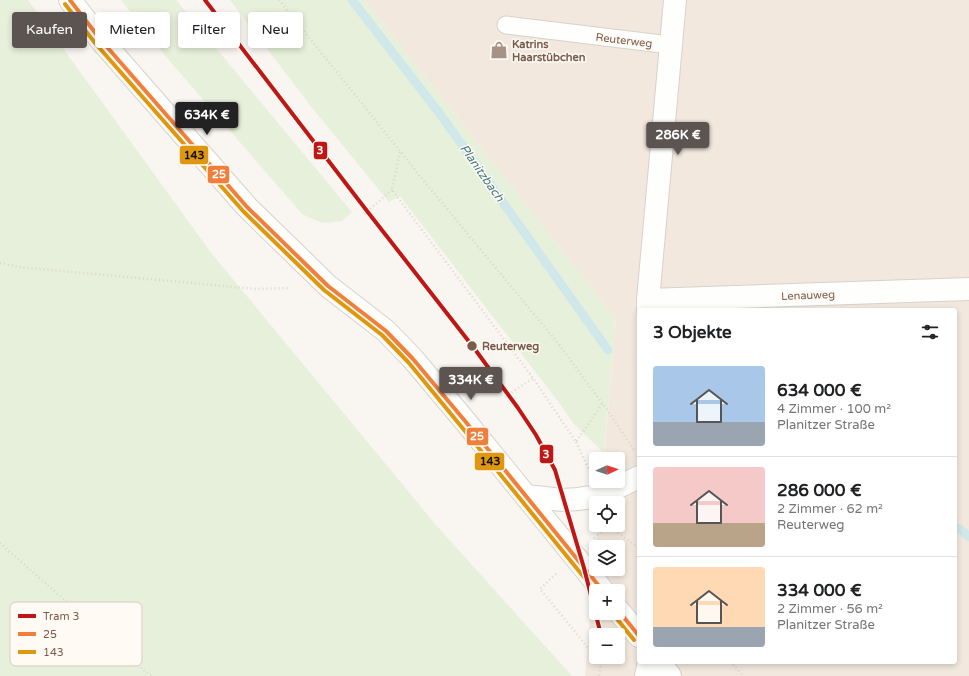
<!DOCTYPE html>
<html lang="de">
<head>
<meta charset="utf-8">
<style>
	:root { --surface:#fff; --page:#f2f2f2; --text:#202124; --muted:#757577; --line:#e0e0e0; --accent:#5c5450 }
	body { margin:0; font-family:"Varela Round",sans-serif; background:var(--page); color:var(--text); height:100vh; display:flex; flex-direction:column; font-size:15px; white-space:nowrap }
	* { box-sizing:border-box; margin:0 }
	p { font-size:13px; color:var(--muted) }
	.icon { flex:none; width:22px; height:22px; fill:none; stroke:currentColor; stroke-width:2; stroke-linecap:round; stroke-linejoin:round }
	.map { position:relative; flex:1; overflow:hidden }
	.sheet { position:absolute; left:637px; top:308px; width:320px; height:356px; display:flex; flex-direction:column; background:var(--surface); border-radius:4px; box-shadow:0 2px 6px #0003 }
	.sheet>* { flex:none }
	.top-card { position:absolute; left:12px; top:12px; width:380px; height:36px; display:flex; gap:8px }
	.needle { width:26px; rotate:86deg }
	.controls { position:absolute; left:589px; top:452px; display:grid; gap:8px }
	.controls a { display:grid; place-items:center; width:36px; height:36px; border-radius:4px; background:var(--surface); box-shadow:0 2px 6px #0003; font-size:20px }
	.price { position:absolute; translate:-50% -34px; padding:0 9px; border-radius:4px; background:var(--accent); color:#fff; font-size:13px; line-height:26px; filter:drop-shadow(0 1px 2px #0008) }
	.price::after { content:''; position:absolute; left:50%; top:24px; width:12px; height:9px; margin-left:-6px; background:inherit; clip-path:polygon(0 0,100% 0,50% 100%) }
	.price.selected { background:#222; color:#fff }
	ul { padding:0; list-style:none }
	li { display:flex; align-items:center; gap:12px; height:100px; padding:0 16px }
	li+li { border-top:1px solid var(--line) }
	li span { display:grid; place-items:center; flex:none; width:112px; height:80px; border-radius:4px; color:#555 }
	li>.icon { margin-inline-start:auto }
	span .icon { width:48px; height:48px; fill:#fffc; stroke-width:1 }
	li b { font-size:17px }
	h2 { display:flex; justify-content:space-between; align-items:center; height:48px; padding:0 16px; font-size:17px }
	.tag { padding:0 14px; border-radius:4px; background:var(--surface); box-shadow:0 2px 6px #0003; font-size:14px; line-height:36px }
	.tag.selected { background:var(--accent); color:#fff }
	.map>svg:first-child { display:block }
	.residential { fill:#f2e8de; fill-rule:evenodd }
	.green { fill:#e7f0db }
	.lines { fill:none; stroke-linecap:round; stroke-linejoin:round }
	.stream { stroke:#d0e8ea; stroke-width:9 }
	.service-casing { stroke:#d7d1cb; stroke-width:19 }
	.minor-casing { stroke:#d7d1cb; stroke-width:24 }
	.tertiary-casing { stroke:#d7d1cb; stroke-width:24 }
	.secondary-casing { stroke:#d9d2cb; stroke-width:24 }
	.path { stroke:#dcd5d0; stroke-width:2.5; stroke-dasharray:1 3; stroke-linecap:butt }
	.service { stroke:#fefefd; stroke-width:17 }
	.minor { stroke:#fefefd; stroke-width:22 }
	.tertiary { stroke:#fefefd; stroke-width:22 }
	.secondary { stroke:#fefefd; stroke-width:22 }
	.bus-1-casing { stroke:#fffaf3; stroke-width:7 }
	.bus-2-casing { stroke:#fffaf3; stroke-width:7 }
	.bus-1 { stroke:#f07f3c; stroke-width:4 }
	.bus-2 { stroke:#de970f; stroke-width:4 }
	.tram-1-casing { stroke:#fffaf3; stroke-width:7 }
	.tram-1 { stroke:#be1716; stroke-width:4 }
	.stop-dot { fill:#7a5c4d; stroke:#fffaf3; stroke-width:1.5 }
	.labels { text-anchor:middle; stroke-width:3; stroke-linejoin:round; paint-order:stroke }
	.street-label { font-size:11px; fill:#7a5c4d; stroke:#fffaf3 }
	.poi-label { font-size:11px; font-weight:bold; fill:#7a5c4d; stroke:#fffaf3; text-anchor:start }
	.stop-label { font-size:11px; font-weight:bold; fill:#7a5c4d; stroke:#fffaf3; text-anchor:start }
	.water-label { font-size:12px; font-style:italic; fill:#437c86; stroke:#fffaf3 }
	.key { fill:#fffaf3; stroke:#d7cbc1; stroke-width:1 }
	.key-label { font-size:11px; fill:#7a5c4d }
	.line-badge { stroke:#fffaf3; stroke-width:1.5 }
	.badge-label { font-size:11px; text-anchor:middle; font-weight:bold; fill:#fff }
	.pale-badge-label { font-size:11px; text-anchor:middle; font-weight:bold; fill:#111 }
</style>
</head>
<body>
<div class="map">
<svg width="969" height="676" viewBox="0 0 969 676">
	<rect width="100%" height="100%" fill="#f9f5f0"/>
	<path class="residential" d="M 365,0 L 969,0 L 969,676 L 585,676 L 598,525 L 618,525 L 618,503 L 600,503 L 602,481 L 618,481 L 618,459 L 604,459 L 616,319 ZM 639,310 L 955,310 L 955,662 L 639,662 ZM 596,547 L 618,547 L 618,569 L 596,569 ZM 596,591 L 618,591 L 618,613 L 596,613 ZM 596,635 L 618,635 L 618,657 L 596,657 Z"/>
	<path class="green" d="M 0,0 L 28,0 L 212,254 L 436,525 L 572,676 L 0,676 Z
		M 121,0 L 176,0 L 352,212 L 342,221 L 322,223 L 302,214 L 168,59 Z
		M 230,0 L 365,0 L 616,319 L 604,453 L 573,423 L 557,400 L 400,196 L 389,202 L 313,109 Z"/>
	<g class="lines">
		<path class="stream" d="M 352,0 L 440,114 L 608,350
			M 955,528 L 960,529 L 969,537"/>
		<g class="service-casing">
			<path id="service" d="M 506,25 L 670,45"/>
		</g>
		<g class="minor-casing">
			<path id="minor" d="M 648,300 L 969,289
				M 648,310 L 648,300 L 675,0
				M 526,496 L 563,500 L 578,499 L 599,496 L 639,477"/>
		</g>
		<g class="tertiary-casing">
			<path id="tertiary" d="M 646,676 L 649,662"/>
		</g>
		<g class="secondary-casing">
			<path id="secondary" d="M 70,0 L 100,39 L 247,207 L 328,286 L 386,331 L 413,359 L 465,421 L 603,591
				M 618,610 L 639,636
				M 659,662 L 670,676"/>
		</g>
		<path class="path" d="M 279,0 L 424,181 L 557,342 L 608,411 L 634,450
			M 400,152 L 392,190 L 533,378
			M 364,214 L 392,190
			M 0,263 L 19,267 L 256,289 L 289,288
			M 505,397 L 533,378 L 576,442 L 602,404
			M 576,442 L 589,470
			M 608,526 L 639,548
			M 594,538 L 608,526 L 608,525
			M 0,543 L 146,672 L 152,676
			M 556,574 L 540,589 L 594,655 L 600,667 L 599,676
			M 730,662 L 744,676"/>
		<use href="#service" class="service"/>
		<use href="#minor" class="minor"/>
		<use href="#tertiary" class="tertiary"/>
		<use href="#secondary" class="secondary"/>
		<g class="bus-1-casing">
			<path id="bus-1" d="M 70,0 L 100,39 L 247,207 L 328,286 L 386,331 L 413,359 L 465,421 L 603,591
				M 618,610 L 639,636"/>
		</g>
		<g class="bus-2-casing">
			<path id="bus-2" d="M 65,4 L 95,43 L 243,211 L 324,290 L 382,335 L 409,363 L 460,425 L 596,592
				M 613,614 L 634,640"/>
		</g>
		<use href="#bus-1" class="bus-1"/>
		<use href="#bus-2" class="bus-2"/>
		<g class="tram-1-casing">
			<path id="tram-1" d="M 205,0 L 367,211 L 474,348 L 518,408 L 536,435 L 555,470 L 584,568 L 601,635"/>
		</g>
		<use href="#tram-1" class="tram-1"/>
	</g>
	<defs>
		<g id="shop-bare" transform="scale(1.38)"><path d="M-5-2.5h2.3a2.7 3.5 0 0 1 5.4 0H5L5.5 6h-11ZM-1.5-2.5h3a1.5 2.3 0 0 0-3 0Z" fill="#a69286" stroke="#fffaf3" stroke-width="2.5" paint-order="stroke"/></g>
	</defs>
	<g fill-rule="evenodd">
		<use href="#shop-bare" x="499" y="50"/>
	</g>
	<circle class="stop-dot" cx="472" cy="346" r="5.5"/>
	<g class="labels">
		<g class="street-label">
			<text transform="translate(624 40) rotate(7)" y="4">Reuterweg</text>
			<text transform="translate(808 295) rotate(-2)" y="4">Lenauweg</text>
		</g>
		<g class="poi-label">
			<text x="512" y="48">Katrins<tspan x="512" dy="13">Haarstübchen</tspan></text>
		</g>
		<g class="stop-label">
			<text x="482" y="350">Reuterweg</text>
		</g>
		<g class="water-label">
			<text transform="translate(482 173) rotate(55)" y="4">Planitzbach</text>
		</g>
	</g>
	<rect x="10" y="602" width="132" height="64" rx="6" class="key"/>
	<rect x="18" y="614" width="18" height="4" fill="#be1716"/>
	<rect x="18" y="632" width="18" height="4" fill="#f07f3c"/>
	<rect x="18" y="650" width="18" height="4" fill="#de970f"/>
	<g class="key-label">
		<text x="43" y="620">Tram 3</text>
		<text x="43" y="638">25</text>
		<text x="43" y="656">143</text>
	</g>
	<g class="line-badge">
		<rect x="313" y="141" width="15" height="19" rx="4" fill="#be1716"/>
		<rect x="179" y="145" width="30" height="20" rx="4" fill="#de970f"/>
		<rect x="207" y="165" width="23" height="19" rx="4" fill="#f07f3c"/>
		<rect x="466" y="427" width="23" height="19" rx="4" fill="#f07f3c"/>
		<rect x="539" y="444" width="15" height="20" rx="4" fill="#be1716"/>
		<rect x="474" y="452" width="31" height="19" rx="4" fill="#de970f"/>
	</g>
	<g class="badge-label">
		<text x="320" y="154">3</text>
		<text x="219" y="178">25</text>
		<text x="477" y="440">25</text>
		<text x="546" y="458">3</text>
	</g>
	<g class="pale-badge-label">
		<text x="194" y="159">143</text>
		<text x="490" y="465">143</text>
	</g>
</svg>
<div class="controls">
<a><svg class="needle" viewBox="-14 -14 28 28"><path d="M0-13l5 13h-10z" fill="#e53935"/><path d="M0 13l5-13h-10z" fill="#757577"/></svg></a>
<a><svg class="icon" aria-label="locate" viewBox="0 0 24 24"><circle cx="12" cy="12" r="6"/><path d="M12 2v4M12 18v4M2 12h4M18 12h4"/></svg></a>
<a><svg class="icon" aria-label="layers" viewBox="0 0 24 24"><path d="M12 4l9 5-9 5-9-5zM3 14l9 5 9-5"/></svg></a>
<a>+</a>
<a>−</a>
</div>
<b class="price selected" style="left:207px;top:136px">634K €</b>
<b class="price" style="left:678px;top:156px">286K €</b>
<b class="price" style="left:471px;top:401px">334K €</b>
<div class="top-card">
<a class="tag selected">Kaufen</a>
<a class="tag">Mieten</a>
<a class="tag">Filter</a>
<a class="tag">Neu</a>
</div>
<section class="sheet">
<h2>3 Objekte<svg class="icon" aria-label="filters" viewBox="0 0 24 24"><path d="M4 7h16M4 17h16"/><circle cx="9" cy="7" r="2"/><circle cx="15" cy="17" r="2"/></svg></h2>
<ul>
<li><span style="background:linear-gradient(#a9c7e8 70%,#9aa5b1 0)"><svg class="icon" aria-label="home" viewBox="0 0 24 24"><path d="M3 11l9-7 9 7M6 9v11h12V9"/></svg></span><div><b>634 000 €</b><p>4 Zimmer · 100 m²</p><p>Planitzer Straße</p></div></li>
<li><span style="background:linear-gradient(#f6c9c9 70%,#b9a48a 0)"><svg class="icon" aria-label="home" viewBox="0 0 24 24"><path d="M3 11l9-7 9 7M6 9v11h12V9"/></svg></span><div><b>286 000 €</b><p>2 Zimmer · 62 m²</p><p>Reuterweg</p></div></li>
<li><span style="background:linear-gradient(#ffd9b3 75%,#9aa5b1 0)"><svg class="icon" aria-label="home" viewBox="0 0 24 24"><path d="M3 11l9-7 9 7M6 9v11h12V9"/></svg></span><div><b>334 000 €</b><p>2 Zimmer · 56 m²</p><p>Planitzer Straße</p></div></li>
</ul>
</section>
</div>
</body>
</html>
